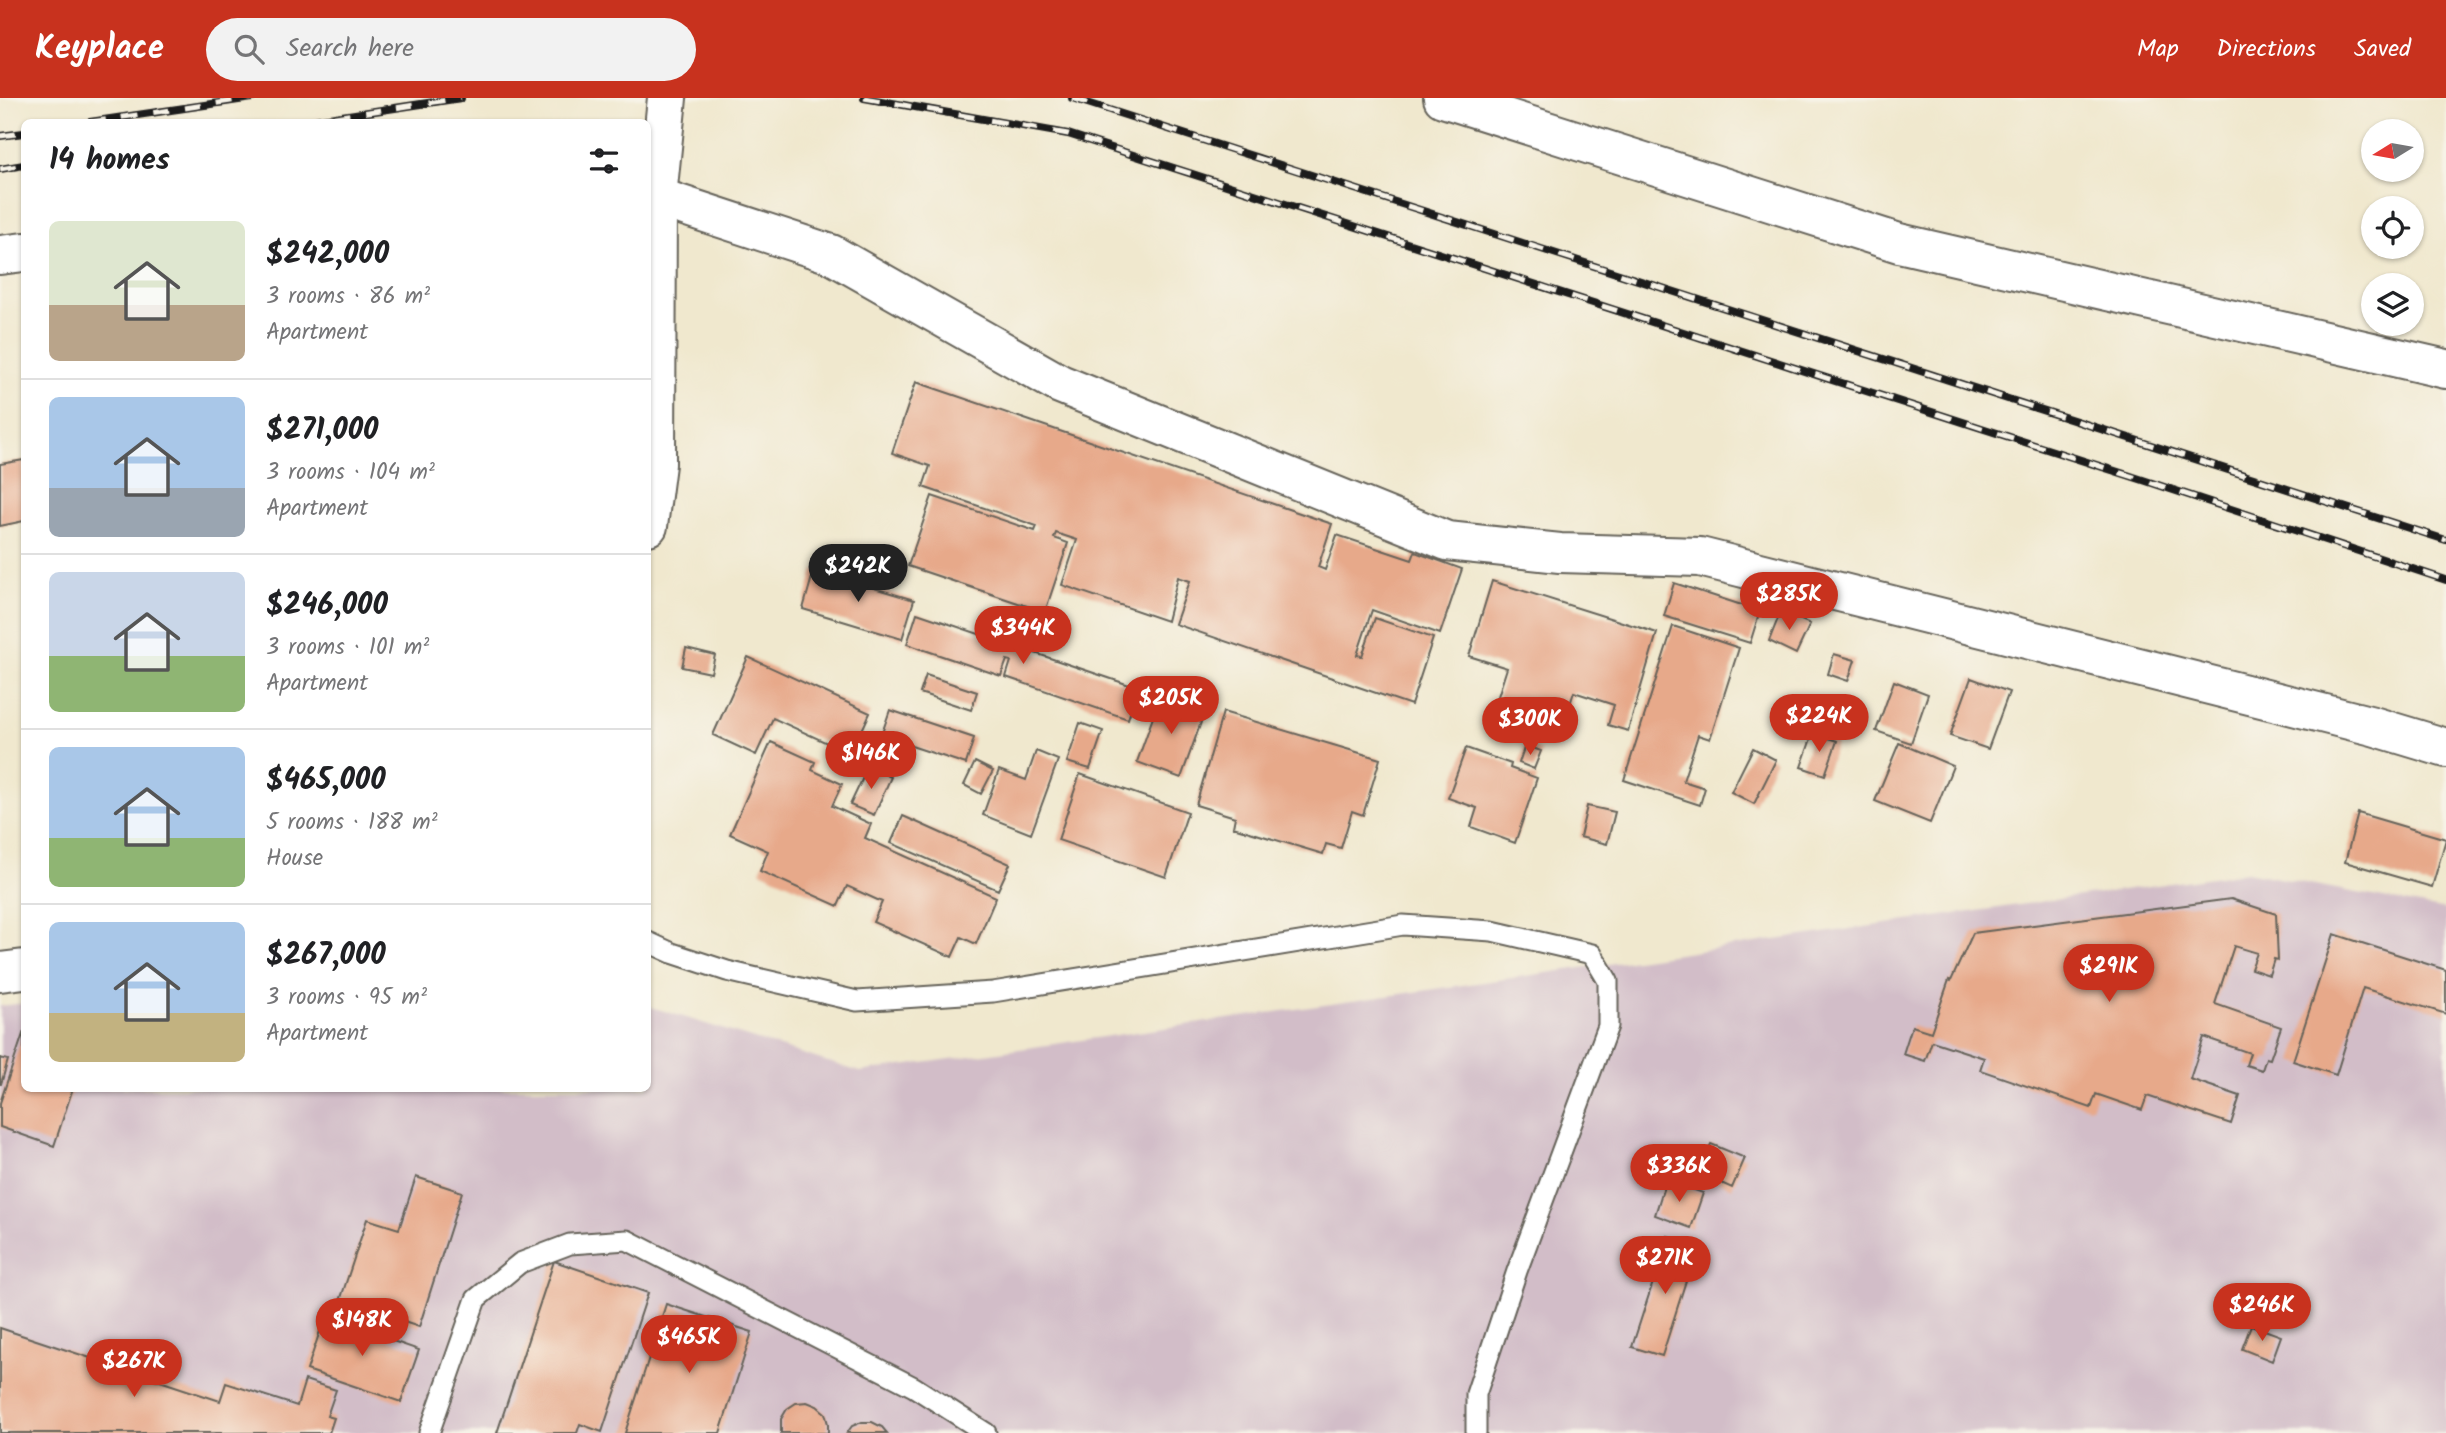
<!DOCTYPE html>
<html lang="en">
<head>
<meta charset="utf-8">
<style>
	:root { --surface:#fff; --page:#f2f2f2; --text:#202124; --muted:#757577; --line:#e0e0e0; --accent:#c8321e }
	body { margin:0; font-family:Kalam,sans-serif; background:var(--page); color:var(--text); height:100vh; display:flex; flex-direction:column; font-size:26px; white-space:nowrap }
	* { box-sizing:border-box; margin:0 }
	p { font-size:23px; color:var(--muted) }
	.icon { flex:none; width:38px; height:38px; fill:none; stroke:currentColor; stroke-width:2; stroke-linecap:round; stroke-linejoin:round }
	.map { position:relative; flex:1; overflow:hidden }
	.side { position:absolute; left:21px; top:21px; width:630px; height:973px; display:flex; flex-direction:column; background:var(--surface); border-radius:10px; box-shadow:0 2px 5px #0004 }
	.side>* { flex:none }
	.needle { width:46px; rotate:259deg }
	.fabs { position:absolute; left:2361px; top:21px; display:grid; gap:14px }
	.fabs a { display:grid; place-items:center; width:63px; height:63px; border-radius:50%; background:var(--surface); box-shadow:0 2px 5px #0004; font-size:35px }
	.price { position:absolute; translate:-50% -60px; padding:0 16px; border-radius:24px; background:var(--accent); color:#fff; font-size:23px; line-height:46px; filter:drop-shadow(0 2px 4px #0008) }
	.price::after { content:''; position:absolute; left:50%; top:42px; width:21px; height:16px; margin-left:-10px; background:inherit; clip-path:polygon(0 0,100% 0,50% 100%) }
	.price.on { background:#222; color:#fff }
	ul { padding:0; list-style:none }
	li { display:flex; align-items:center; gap:21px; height:175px; padding:0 28px }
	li+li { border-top:2px solid var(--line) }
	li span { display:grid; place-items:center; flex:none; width:196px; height:140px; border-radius:10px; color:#555 }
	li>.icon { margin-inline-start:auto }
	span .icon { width:84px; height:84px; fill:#fffc; stroke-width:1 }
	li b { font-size:30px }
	h2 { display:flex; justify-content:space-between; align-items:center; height:84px; padding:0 28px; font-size:30px }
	header { display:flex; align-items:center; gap:42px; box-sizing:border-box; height:98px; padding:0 35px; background:var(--accent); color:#fff }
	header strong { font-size:33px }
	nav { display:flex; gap:38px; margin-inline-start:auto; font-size:24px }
	.search { width:490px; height:63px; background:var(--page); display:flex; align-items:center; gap:18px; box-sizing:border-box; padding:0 24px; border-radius:38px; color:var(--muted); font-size:26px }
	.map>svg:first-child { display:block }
	.industrial { fill:#d2bdc8 }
	.building { fill:#e7a98a }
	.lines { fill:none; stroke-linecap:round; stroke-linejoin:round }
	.lane-casing { stroke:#66635a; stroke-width:23 }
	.street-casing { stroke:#66635a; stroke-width:42 }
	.secondary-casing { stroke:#66635a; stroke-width:42 }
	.lane { stroke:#fff; stroke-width:19 }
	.street { stroke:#fff; stroke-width:38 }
	.secondary { stroke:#fff; stroke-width:38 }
	.rail-casing { stroke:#1c1c1c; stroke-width:8 }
	.rail { stroke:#f7f3e8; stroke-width:5; stroke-dasharray:16; stroke-linecap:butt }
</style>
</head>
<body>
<header>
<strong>Keyplace</strong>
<div class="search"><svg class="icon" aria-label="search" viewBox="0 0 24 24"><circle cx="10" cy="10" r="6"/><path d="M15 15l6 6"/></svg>Search here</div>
<nav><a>Map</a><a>Directions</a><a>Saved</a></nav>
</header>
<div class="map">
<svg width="2446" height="1335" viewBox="0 0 2446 1335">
	<rect width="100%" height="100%" fill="#f7f3e8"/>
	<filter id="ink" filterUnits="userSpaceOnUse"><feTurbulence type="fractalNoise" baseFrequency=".0143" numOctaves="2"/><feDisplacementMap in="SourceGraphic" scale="14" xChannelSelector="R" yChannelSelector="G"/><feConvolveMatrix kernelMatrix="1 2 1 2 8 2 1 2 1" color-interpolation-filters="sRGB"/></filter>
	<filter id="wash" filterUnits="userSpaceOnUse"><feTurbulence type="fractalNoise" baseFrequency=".00686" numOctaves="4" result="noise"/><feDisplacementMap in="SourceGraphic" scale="28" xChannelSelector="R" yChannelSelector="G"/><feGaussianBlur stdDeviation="1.57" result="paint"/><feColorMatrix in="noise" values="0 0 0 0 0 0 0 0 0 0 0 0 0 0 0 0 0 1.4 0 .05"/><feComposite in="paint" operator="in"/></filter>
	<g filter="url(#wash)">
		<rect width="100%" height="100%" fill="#f0e8ce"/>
		<path class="industrial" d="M 2247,774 L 2446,812 L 2446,1335 L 0,1335 L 0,908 L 24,905 L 24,990 L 648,990 L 648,908 L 860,974 Z"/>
		<g id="blocks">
			<path class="building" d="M 916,284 L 1332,426 L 1318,469 L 1325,472 L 1337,437 L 1412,462 L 1415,454 L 1462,471 L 1440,536 L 1372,512 L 1357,557 L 1362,558 L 1375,520 L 1433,540 L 1411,607 L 1175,526 L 1190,483 L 1178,479 L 1167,523 L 1062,487 L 1077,442 L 1056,435 L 1054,440 L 1068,445 L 1045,514 L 908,468 L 932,398 L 1035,433 L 1037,428 L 923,389 L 930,368 L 892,355 Z
				M 24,362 L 24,423 L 0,428 L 0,366 Z
				M 814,472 L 914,502 L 902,541 L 803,511 Z
				M 1492,483 L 1657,535 L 1628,633 L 1608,627 L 1614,607 L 1574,594 L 1569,609 L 1556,605 L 1551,621 L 1529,614 L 1526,624 L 1493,614 L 1507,570 L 1469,558 Z
				M 1674,485 L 1760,513 L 1750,545 L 1664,518 Z
				M 1781,513 L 1810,526 L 1796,556 L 1769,543 Z
				M 917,515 L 1138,590 L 1128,621 L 1006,579 L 1011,563 L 1007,562 L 1001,578 L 907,546 Z
				M 1000,522 L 1036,538 L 1031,551 L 994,537 Z
				M 1673,528 L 1739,550 L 1710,641 L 1698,637 L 1683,683 L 1705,690 L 1700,707 L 1624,682 Z
				M 686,550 L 715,557 L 711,575 L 682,569 Z
				M 1834,556 L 1855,562 L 1848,583 L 1828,576 Z
				M 748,559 L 870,615 L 851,656 L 773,620 L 756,657 L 713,637 Z
				M 926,577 L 977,594 L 971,612 L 920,595 Z
				M 1971,580 L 2009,594 L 1988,651 L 1950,638 Z
				M 1894,583 L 1928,596 L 1911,645 L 1876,633 Z
				M 1161,597 L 1205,613 L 1181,680 L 1137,664 Z
				M 890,612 L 974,640 L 966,666 L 881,638 Z
				M 1223,614 L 1380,661 L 1363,717 L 1352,713 L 1341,750 L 1326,746 L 1323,756 L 1233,729 L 1235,719 L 1196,707 Z
				M 1080,625 L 1103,633 L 1090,671 L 1067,664 Z
				M 1813,635 L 1837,643 L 1825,677 L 1801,669 Z
				M 771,644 L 815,664 L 812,672 L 842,686 L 832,708 L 871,726 L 865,740 L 996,799 L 976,846 L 961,839 L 952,859 L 873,824 L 882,804 L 847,788 L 838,808 L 760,773 L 768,753 L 730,736 Z
				M 1899,645 L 1953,668 L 1930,725 L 1875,703 Z
				M 1525,647 L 1541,653 L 1534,671 L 1519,665 Z
				M 1466,650 L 1511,666 L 1510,670 L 1537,680 L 1515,745 L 1471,729 L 1477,710 L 1448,700 Z
				M 1753,650 L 1776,662 L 1754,706 L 1731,694 Z
				M 1036,653 L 1058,662 L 1031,736 L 983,717 L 999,672 L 1026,682 Z
				M 975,664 L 993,673 L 981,696 L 964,687 Z
				M 868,669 L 891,679 L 874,717 L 850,707 Z
				M 1080,676 L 1188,714 L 1166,779 L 1058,742 Z
				M 1587,708 L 1615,714 L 1607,746 L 1580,739 Z
				M 2358,715 L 2446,741 L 2432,789 L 2345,764 Z
				M 903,718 L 1010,766 L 998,792 L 891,745 Z
				M 2231,801 L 2276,816 L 2278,862 L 2274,861 L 2269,877 L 2251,871 L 2257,855 L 2234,848 L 2215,906 L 2281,929 L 2270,961 L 2266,960 L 2262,972 L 2246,967 L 2250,955 L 2204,939 L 2190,981 L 2240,998 L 2231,1026 L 2147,998 L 2142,1012 L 2096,996 L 2091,1010 L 1980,972 L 1984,960 L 1932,943 L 1925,963 L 1903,956 L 1912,928 L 1931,934 L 1949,882 L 1951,883 L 1973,835 Z
				M 2334,836 L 2446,872 L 2446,916 L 2363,890 L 2336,977 L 2293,963 Z
				M 24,933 L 24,990 L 73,990 L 54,1048 L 0,1029 L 0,1005 Z
				M 0,960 L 8,962 L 1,986 L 0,986 Z
				M 1711,1046 L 1745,1060 L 1732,1090 L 1699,1075 Z
				M 416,1079 L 462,1094 L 419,1229 L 340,1203 L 367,1121 L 399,1131 Z
				M 1666,1082 L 1703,1095 L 1691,1130 L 1655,1117 Z
				M 1668,1138 L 1697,1148 L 1662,1258 L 1632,1249 Z
				M 554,1163 L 648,1195 L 602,1334 L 580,1326 L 577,1335 L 497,1335 Z
				M 666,1206 L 752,1234 L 720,1335 L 625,1335 Z
				M 326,1215 L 365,1228 L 364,1233 L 419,1252 L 401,1304 L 307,1272 Z
				M 2251,1227 L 2281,1238 L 2272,1263 L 2242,1251 Z
				M 0,1230 L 220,1303 L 226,1285 L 297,1308 L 305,1282 L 336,1292 L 327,1318 L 334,1320 L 329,1335 L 0,1335 Z
				M 807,1304 L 817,1308 L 825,1315 L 828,1326 L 828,1335 L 781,1335 L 781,1321 L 787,1311 L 796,1305 Z
				M 862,1324 L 872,1324 L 882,1329 L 887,1335 L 847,1335 L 852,1328 Z"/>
		</g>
	</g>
	<g filter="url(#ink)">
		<use href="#blocks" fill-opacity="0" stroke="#66635a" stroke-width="2"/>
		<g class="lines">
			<g class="lane-casing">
				<path id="lane" d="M 648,844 L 672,855 L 727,873 L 857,903 L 993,894 L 1403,827 L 1492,833 L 1592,856 L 1608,883 L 1608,928 L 1517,1173 L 1476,1296 L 1476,1335
					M 429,1335 L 476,1201 L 520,1165 L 570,1146 L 627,1142 L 914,1289 L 986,1335"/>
			</g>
			<g class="street-casing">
				<path id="street" d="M 1443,0 L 1899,145 L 2446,271
					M 648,428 L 656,366 L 657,99 L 831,156 L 1060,286 L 1447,443 L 1560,455 L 1700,459 L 2373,628 L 2446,650
					M 0,874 L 24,871"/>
			</g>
			<g class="secondary-casing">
				<path id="secondary" d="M 648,99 L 657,99 L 667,0
					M 0,157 L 24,154"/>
			</g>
			<use href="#lane" class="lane"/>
			<use href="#street" class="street"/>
			<use href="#secondary" class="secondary"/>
			<g class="rail-casing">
				<path id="rail" d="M 864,0 L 1068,36 L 2143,382 L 2446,482
					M 1072,0 L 2446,442
					M 90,24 L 252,0
					M 302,24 L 461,0
					M 0,38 L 24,35
					M 0,71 L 24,67"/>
			</g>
			<use href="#rail" class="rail"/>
		</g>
	</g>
</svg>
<div class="fabs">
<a><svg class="needle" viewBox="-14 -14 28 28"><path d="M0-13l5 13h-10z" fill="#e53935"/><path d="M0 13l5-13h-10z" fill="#757577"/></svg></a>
<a><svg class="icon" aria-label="locate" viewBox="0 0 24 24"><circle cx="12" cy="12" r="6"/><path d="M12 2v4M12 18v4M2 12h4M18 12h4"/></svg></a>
<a><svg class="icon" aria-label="layers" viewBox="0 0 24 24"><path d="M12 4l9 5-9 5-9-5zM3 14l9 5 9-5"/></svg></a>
</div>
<b class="price on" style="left:858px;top:506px">$242K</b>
<b class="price" style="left:1789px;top:534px">$285K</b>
<b class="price" style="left:1023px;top:568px">$344K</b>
<b class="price" style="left:1171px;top:638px">$205K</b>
<b class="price" style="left:1819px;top:656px">$224K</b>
<b class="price" style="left:1530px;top:659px">$300K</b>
<b class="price" style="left:871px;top:693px">$146K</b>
<b class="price" style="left:2109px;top:906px">$291K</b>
<b class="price" style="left:1679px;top:1106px">$336K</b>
<b class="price" style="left:1665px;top:1198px">$271K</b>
<b class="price" style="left:2262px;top:1245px">$246K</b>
<b class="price" style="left:362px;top:1260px">$148K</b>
<b class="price" style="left:689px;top:1277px">$465K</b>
<b class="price" style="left:134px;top:1301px">$267K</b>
<section class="side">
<h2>14 homes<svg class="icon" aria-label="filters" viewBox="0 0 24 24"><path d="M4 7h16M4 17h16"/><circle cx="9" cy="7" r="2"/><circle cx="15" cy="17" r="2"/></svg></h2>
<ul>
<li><span style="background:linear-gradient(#dfe7d0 60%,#b9a48a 0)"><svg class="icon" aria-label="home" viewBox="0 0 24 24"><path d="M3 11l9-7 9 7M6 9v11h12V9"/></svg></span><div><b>$242,000</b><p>3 rooms · 86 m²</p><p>Apartment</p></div></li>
<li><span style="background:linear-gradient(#a9c7e8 65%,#9aa5b1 0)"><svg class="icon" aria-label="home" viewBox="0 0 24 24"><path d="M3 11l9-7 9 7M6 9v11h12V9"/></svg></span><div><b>$271,000</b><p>3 rooms · 104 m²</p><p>Apartment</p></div></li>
<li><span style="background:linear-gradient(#c9d6e8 60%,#8fb573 0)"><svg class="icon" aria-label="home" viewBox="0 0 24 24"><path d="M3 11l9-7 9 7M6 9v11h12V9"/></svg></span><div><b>$246,000</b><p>3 rooms · 101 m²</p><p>Apartment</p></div></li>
<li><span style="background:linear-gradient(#a9c7e8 65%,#8fb573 0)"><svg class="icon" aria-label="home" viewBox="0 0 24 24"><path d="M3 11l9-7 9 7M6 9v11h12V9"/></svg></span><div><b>$465,000</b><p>5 rooms · 188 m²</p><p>House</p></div></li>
<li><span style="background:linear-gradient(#a9c7e8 65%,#c2b280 0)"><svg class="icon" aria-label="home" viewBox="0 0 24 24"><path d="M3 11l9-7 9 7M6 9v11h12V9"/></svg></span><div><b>$267,000</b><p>3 rooms · 95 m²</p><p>Apartment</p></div></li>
</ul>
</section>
</div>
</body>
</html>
